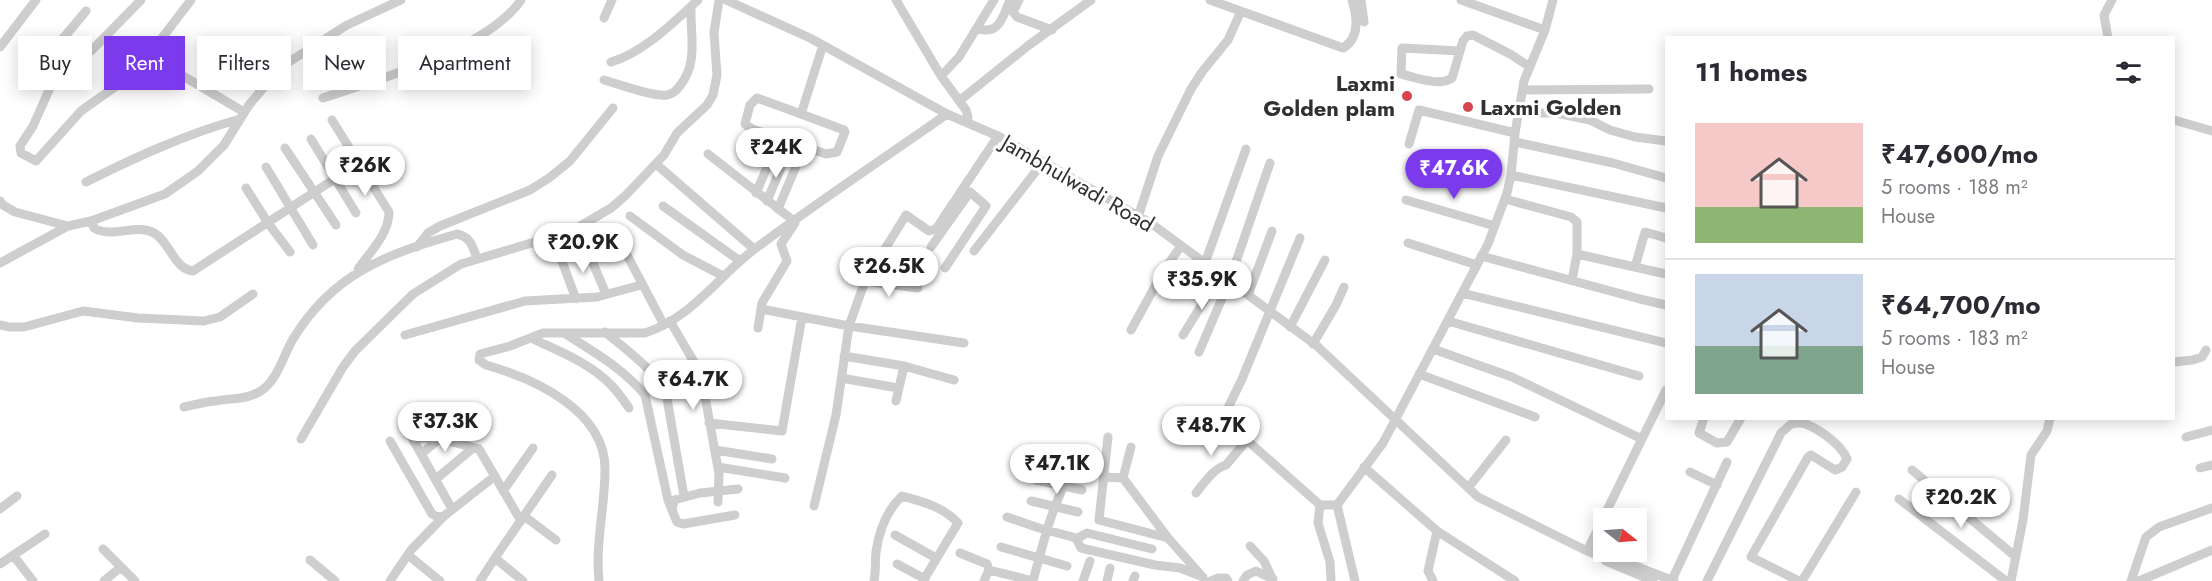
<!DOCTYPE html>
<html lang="en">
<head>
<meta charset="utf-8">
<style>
	:root { --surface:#fff; --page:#f2f2f3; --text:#2b2b33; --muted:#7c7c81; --line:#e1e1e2; --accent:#7c3aed }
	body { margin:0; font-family:Jost,sans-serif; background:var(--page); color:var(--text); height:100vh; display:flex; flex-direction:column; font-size:22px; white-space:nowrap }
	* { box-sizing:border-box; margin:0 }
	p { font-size:20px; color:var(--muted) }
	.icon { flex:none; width:33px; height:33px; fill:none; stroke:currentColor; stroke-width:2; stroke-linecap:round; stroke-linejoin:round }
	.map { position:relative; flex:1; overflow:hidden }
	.details { position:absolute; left:1665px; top:36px; width:510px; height:384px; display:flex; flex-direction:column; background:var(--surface); border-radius:0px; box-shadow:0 3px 15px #0003 }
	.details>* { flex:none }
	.top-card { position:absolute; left:18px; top:36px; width:570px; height:54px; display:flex; gap:12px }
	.needle { width:39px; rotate:107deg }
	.buttons { position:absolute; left:1593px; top:508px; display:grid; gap:12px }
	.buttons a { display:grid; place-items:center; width:54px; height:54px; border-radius:0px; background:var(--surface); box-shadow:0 3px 15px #0003; font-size:30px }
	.price { position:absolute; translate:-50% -51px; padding:0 14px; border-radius:21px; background:#fff; color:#222; font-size:20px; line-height:39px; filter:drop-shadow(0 2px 3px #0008) }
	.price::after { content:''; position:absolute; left:50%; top:36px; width:18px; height:14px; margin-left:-9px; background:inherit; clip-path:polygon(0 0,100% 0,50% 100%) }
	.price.on { background:var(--accent); color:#fff }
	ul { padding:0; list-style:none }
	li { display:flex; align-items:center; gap:18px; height:150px; padding:0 30px }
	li+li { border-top:2px solid var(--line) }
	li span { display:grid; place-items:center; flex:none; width:168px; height:120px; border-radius:0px; color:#555 }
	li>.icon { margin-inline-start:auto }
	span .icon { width:72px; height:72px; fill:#fffc; stroke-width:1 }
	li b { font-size:26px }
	h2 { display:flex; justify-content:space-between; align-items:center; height:72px; padding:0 30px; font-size:26px }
	.pill { padding:0 21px; border-radius:0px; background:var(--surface); box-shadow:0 3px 15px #0003; font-size:21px; line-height:54px }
	.pill.on { background:var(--accent); color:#fff }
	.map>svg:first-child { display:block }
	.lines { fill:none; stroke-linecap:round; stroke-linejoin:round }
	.minor { stroke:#cecece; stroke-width:9 }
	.poi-dot { fill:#d6454d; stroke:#fff; stroke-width:2 }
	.labels { text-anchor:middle; stroke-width:6; stroke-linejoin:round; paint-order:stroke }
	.poi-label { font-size:22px; font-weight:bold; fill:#313131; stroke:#fff; text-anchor:end }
	.street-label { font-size:22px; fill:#313131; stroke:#fff }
</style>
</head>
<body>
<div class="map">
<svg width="2212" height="581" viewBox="0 0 2212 581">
	<rect width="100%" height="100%" fill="#fff"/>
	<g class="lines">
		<path class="minor" d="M 141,0 L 91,51 L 54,79 L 33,126 L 20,146 L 21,153 L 36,161 L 81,111 L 126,79 L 152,51 L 191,0
			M 726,0 L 810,38 L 947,114 L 998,136 L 1152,224 L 1317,346 L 1478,497 L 1587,551 L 1603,557 L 1609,556 L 1674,581
			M 896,0 L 941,76 L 966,110 L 968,117 L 967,122
			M 1019,0 L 1013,12 L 1017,17 L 1052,30
			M 1210,0 L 1343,48 C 1360,38 1357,16 1352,0
			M 1361,0 L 1364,22
			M 1461,0 L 1545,30
			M 604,18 L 612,0
			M 978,29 C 1000,35 1003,16 1010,0
			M 2108,38 L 2104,15 L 2112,0
			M 0,47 L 36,0
			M 1460,51 L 1402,48 L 1401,74 C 1415,77 1439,87 1452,78 L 1463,41 L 1467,36 L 1473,35 L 1510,54 L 1530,67
			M 611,62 C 643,53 674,22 698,0
			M 183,76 L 244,112
			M 941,76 L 959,57 L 994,0
			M 604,80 C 618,84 654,97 667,95 C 672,94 676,91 679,87 C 699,63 690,36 691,7
			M 48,89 L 46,71 L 50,54 L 86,11
			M 1523,90 L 1649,89
			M 323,98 C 379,79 488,49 521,0
			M 959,101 L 1029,45 L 1091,0
			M 1519,113 L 1556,113 L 1590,120 L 1610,130 L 1635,137 L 1666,141
			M 801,114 L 757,98 L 750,105 L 745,124 L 752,129 L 826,154 L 837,152 L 845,132 L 844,130 L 801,114 L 823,45
			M 332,120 L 389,212 C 389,234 370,252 358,269
			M 2174,120 L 2212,131
			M 311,139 L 356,213
			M 1515,142 L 1613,163 L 1666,178
			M 1409,144 L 1419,110 L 1515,133
			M 285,148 L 336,225
			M 708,154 L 794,221
			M 656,164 L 754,249
			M 266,167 L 313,245
			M 1511,175 L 1666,208
			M 86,182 C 136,157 186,134 240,119
			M 246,188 L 268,223 L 290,252
			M 756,193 L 774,151
			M 1505,199 L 1571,217 L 1577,222 L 1577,254
			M 1406,200 L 1495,226
			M 0,201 L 3,205 L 15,212 L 68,226 L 91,221 L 165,194 L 198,171 L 224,145 L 249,105 L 281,67 L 347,25 L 401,0
			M 767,201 L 785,158
			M 663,206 L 740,261
			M 778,209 L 799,159
			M 630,216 L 683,255 L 723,276
			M 1138,217 L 1158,156 L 1191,89 L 1202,72 L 1228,40 L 1241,11
			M 91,221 L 94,228 C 112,239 136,223 154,233 C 170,242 174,269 193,271 L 370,156
			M 618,238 L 664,325
			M 1300,238 L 1242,379 L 1225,414 L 1249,442 L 1320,505 L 1337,505
			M 1408,243 L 1477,265
			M 585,244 L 606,294
			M 417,247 L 428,233 L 440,226 L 530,190 L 549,178 L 570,161 L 613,108
			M 931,247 L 970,192 L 986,206 L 945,268
			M 557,248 L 576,299
			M 974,251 L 1043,162
			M 1481,256 L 1640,299 L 1666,305
			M 0,263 L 68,226
			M 1205,263 L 1246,149
			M 1635,267 L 1645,232 L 1666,238
			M 1572,280 L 1577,254 L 1666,274
			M 865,281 L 918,288
			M 1462,293 L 1666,343
			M 1248,295 L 1272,231
			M 761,309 L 849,326 L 964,343
			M 670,321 L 701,374 L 719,474 L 718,502
			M 1448,321 L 1639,376
			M 0,325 L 9,327 L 24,327 L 83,311 L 138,318 L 204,321 L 220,317 L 253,294
			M 1290,327 L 1325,260
			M 758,328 L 762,303 L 787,261 L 781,244 L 795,223
			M 1131,330 L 1164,270 L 1181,246
			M 605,332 C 627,350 652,368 666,393 L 684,496
			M 564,333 C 592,351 623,368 645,395 L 668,500 L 672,510
			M 405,335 L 525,301 L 597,297 L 641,285
			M 1183,335 L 1220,275
			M 531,338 C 558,351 591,363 612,386 C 618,392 624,401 629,408
			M 1313,344 L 1336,305 L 1344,287
			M 1433,349 L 1512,377 L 1642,439
			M 1199,352 L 1229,282 L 1270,163
			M 844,356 L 904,366
			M 2174,362 L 2193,360 L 2202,357 L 2206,350
			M 1419,374 L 1535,417
			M 841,378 L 898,388
			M 896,401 L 904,366 L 954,380
			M 184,407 C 194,405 204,402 215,401 C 230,398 245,400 259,392 C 277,382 283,356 293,339 C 333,273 387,254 457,234 C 471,237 473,247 477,259
			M 1704,418 L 1699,433 L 1717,443 L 1727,442 L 1741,418
			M 709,423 L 782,431 L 802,317
			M 406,427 L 452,509
			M 1108,437 L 1099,520 L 1168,538
			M 2186,437 L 2212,430
			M 301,439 L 343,367 L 355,351 L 413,294 L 461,264 L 572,231 L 611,208 L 625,196 L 664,155 L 677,133 L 707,105 L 713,95 L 717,75 L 714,33 L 719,0
			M 413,440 C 429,433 462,445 479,449 L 521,521
			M 390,441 L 432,514 L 438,517 L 444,516 L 495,476
			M 715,450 L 772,459
			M 421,454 L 438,440
			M 718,467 L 785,478
			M 1364,467 L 1437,531 L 1428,571 L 1433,581
			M 2200,468 L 2212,465
			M 1912,470 L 2016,557
			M 1690,472 L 1717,485
			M 1104,477 L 1123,478 L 1168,538 L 1200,574
			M 1123,478 L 1131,447
			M 436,479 L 473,448
			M 1036,480 L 1082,490
			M 1468,488 L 1506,440
			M 503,491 L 533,448
			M 1196,493 C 1204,483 1213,469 1226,465 L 1247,440
			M 1899,499 L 2006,581
			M 1031,501 L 1078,512
			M 1320,505 L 1318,523 L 1330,562 L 1331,581
			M 814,506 L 836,415 L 849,326 L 865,281 L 906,215 L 929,231 L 936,229 L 998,136
			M 0,509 L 17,496
			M 735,515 L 683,524 L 677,522 L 672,510 L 674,500 L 700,493 L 738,489
			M 524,516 L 556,540
			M 1007,517 L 1039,528 L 1076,538 L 1081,548 L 1155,565 L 1180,568 L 1203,577
			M 1437,531 L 1515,581
			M 895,535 L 936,558
			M 1076,539 L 1087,533 L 1152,549
			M 1250,546 L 1264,561 L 1272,578
			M 1001,547 L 1067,566
			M 103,549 L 135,581
			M 1587,551 L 1666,390
			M 960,553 L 987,564 L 989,570
			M 13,555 L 33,581
			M 408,555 L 440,581
			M 1603,557 L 1606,561 L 1653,581
			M 495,558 L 552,475
			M 310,560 L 335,581
			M 0,564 L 45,534
			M 897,564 L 925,579
			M 1672,580 L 1727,462
			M 104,581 L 121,567
			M 390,581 L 411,550 L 444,516
			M 480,581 L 495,558 L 523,581
			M 599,581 C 595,544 605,507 605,470 C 606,411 535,379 486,365 L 479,360 L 480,354 L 510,346 L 543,333 L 645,333 C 692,318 718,276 756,248 C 818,202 883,159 947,114
			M 874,581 C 876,571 875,562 876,552 C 879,531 886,511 902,496 C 923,502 942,506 958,523 L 923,581
			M 984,581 L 989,570 L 1033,581
			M 1033,581 C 1043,544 1052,505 1071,472
			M 1083,581 L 1090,561
			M 1107,581 L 1110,568
			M 1133,581 L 1135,576
			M 1211,581 L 1218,578 L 1226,578 L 1228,581
			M 1243,581 L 1247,575 L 1256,571 L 1273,579
			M 1355,581 L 1337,505 L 1383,443 L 1488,244 L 1507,193 L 1511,175 L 1515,133 L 1524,81 L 1545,30 L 1553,0
			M 1707,581 L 1781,433 L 1791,424 C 1796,423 1801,422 1806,424 C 1820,430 1841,444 1847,459 L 1842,467 L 1835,470 L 1811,455 L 1808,457 L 1751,557 L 1799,581
			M 1802,581 L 1856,492
			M 2011,581 L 2023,520 L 2031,455 L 2047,431 L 2050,418
			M 2131,581 L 2146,537 L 2159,527 L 2212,508
			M 2139,581 L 2212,550"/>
	</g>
	<g class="poi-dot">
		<circle cx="1407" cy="96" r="6"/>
		<circle cx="1468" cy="107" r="6"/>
	</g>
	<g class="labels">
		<g class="poi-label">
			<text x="1395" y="91">Laxmi<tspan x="1395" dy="25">Golden plam</tspan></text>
			<text x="1480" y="115" text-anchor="start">Laxmi Golden</text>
		</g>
		<g class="street-label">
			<text transform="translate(1078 183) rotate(30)" y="8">Jambhulwadi Road</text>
		</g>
	</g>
</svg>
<div class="buttons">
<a><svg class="needle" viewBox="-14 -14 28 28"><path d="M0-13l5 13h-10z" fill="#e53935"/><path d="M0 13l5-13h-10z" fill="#7c7c81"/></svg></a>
</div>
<b class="price" style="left:776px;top:179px">₹24K</b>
<b class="price" style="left:365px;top:197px">₹26K</b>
<b class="price on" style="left:1454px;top:200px">₹47.6K</b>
<b class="price" style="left:583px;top:274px">₹20.9K</b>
<b class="price" style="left:889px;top:298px">₹26.5K</b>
<b class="price" style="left:1202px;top:311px">₹35.9K</b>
<b class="price" style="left:693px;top:411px">₹64.7K</b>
<b class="price" style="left:445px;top:453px">₹37.3K</b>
<b class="price" style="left:1211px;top:457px">₹48.7K</b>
<b class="price" style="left:1057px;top:495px">₹47.1K</b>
<b class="price" style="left:1961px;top:529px">₹20.2K</b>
<div class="top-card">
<a class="pill">Buy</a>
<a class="pill on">Rent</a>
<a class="pill">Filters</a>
<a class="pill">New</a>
<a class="pill">Apartment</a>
</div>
<section class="details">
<h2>11 homes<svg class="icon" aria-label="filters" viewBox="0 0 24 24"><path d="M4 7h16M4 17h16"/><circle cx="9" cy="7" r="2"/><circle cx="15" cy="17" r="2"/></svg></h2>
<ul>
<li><span style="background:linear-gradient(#f6c9c9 70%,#8fb573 0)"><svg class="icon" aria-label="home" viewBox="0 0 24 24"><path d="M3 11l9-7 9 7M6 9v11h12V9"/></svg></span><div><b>₹47,600/mo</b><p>5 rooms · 188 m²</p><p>House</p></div></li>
<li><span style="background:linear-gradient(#c9d6e8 60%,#7fa58c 0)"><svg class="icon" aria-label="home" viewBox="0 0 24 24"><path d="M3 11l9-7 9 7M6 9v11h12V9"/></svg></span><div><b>₹64,700/mo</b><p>5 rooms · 183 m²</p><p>House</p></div></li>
</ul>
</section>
</div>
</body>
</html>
